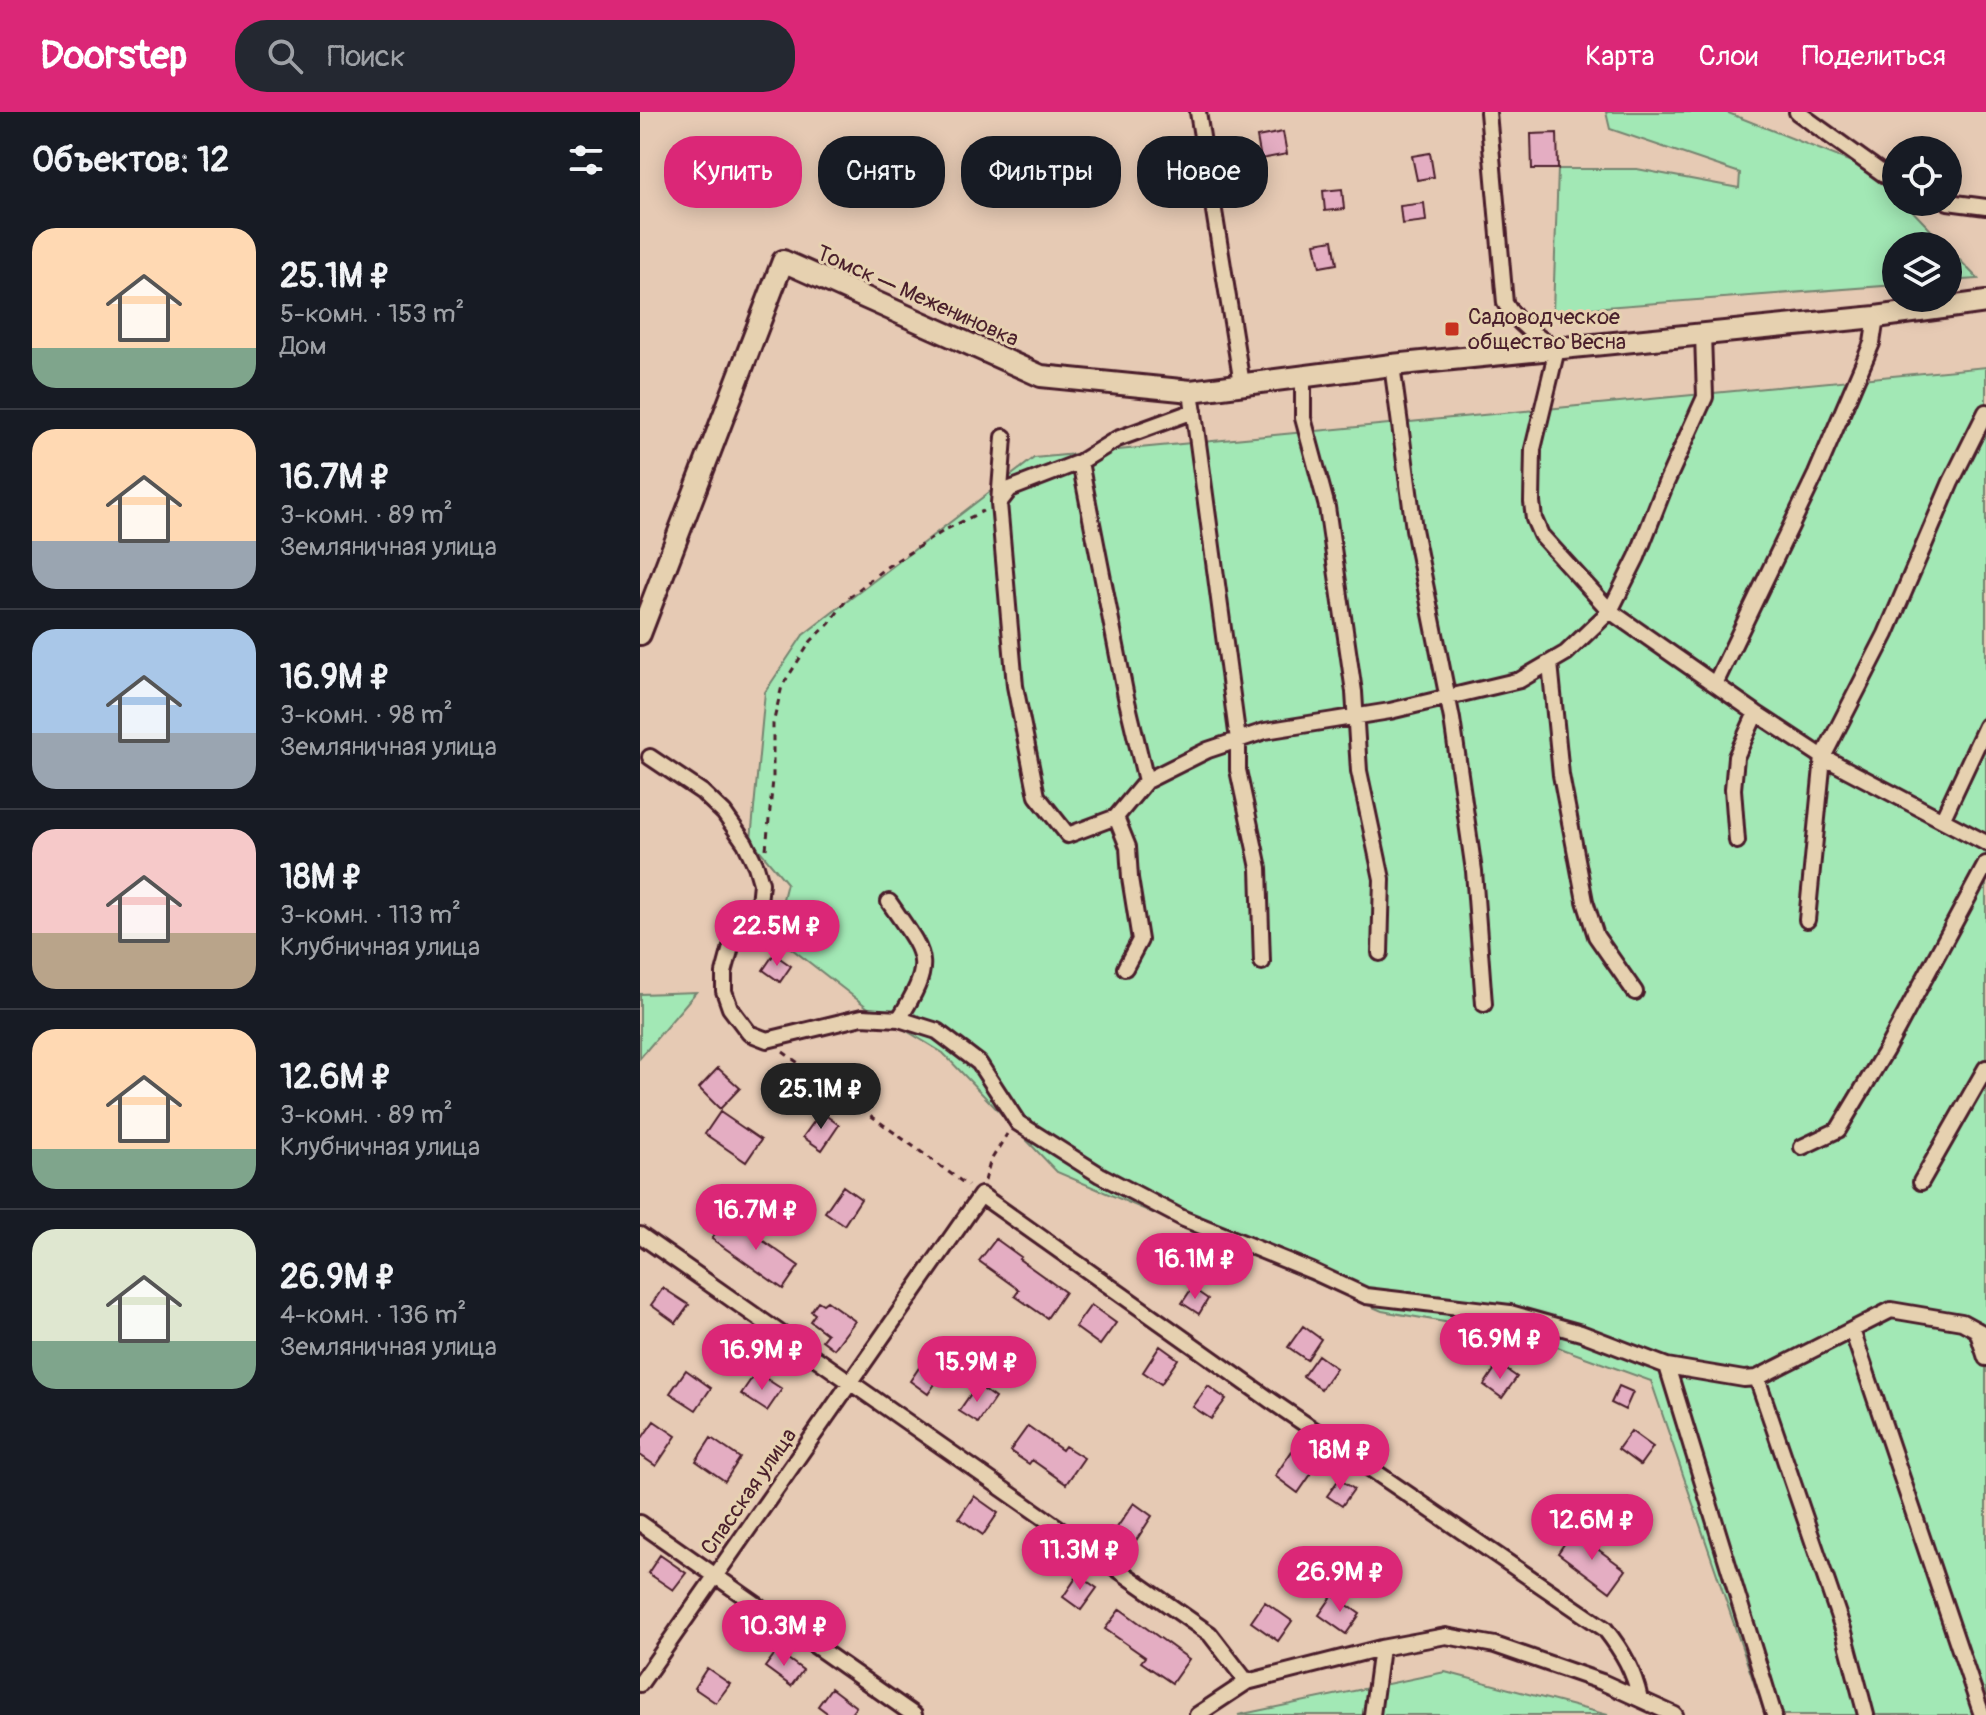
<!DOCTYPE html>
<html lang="ru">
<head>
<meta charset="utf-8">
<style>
	:root { --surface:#171b24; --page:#242831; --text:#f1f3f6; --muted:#9ea1a6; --line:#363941; --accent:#db2777 }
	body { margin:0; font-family:Pangolin,sans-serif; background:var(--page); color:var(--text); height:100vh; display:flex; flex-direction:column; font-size:30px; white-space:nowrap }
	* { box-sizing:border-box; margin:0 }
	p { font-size:26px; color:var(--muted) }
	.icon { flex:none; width:44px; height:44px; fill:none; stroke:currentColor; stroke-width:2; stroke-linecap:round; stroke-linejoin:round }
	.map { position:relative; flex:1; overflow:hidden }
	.panel { display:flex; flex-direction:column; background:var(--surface); width:640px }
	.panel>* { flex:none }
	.guide { position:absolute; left:24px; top:24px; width:760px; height:72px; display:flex; gap:16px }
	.fabs { position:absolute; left:1242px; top:24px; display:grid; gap:16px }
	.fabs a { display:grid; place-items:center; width:80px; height:80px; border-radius:50%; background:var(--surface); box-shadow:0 4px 20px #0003; font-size:40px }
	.price { position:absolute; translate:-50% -68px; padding:0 18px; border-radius:28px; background:var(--accent); color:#fff; font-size:26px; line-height:52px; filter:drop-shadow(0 2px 4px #0008) }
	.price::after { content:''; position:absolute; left:50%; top:48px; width:24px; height:18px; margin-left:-12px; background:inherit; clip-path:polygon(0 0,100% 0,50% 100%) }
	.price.on { background:#222; color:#fff }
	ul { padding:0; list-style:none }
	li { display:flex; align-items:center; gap:24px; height:200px; padding:0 32px }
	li+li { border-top:2px solid var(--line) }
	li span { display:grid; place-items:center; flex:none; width:224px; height:160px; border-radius:24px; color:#555 }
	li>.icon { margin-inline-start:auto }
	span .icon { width:96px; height:96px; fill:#fffc; stroke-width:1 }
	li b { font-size:34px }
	h2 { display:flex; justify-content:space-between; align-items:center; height:96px; padding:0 32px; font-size:34px }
	.tag { padding:0 28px; border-radius:32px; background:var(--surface); box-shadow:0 4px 20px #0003; font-size:28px; line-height:72px }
	.tag.on { background:var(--accent); color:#fff }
	header { display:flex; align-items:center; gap:48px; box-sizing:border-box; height:112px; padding:0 40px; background:var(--accent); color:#fff }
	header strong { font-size:38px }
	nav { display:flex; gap:44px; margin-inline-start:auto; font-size:28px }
	.search { width:560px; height:72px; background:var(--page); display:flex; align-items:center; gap:20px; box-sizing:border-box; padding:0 28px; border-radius:32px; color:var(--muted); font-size:30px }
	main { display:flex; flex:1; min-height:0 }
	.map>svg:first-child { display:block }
	.green { fill:#a2e8b5; stroke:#768470; stroke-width:2 }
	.building { fill:#e4adc2; stroke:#4a1f2b; stroke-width:2 }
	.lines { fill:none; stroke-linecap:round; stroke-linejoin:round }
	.street-casing { stroke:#4a1f2b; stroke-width:20 }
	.secondary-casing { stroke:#4a1f2b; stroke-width:26 }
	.path { stroke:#4a1f2b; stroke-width:3; stroke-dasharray:6 6; stroke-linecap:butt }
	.street { stroke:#e6d1b0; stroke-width:14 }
	.secondary { stroke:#e6d1b0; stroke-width:20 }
	.poi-dot { fill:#c8321e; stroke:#e6d1b0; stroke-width:3 }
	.labels { text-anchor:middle; stroke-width:6; stroke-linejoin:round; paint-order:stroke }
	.street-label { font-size:22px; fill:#4a1f2b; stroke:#e6d1b0 }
	.poi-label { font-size:22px; fill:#4a1f2b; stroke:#e6d1b0; text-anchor:start }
</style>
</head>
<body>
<header>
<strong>Doorstep</strong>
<div class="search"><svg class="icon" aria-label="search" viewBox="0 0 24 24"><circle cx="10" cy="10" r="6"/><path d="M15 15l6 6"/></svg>Поиск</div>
<nav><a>Карта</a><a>Слои</a><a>Поделиться</a></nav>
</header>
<main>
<section class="panel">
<h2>Объектов: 12<svg class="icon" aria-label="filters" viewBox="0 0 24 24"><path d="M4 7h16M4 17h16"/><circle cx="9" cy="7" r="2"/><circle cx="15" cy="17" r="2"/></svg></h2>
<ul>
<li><span style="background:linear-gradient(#ffd9b3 75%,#7fa58c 0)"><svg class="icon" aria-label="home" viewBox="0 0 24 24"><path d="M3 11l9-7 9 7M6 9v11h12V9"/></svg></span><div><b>25.1M ₽</b><p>5-комн. · 153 m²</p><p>Дом</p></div></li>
<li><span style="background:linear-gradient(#ffd9b3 70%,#9aa5b1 0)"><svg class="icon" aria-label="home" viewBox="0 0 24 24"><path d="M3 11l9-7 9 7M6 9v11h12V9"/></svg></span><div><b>16.7M ₽</b><p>3-комн. · 89 m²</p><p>Земляничная улица</p></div></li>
<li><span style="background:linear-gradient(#a9c7e8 65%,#9aa5b1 0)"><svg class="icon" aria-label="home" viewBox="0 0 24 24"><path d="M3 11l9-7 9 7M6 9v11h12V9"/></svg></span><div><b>16.9M ₽</b><p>3-комн. · 98 m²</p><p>Земляничная улица</p></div></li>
<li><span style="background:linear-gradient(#f6c9c9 65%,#b9a48a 0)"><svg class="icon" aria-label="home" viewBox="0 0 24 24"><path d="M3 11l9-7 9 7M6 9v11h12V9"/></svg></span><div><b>18M ₽</b><p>3-комн. · 113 m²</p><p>Клубничная улица</p></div></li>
<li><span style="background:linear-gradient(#ffd9b3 75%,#7fa58c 0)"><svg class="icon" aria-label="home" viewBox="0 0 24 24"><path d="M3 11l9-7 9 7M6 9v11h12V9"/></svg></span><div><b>12.6M ₽</b><p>3-комн. · 89 m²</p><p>Клубничная улица</p></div></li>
<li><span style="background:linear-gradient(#dfe7d0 70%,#7fa58c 0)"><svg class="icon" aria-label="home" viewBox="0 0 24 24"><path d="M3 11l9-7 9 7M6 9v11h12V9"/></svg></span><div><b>26.9M ₽</b><p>4-комн. · 136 m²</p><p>Земляничная улица</p></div></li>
</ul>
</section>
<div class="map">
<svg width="1346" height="1603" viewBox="0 0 1346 1603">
	<rect width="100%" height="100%" fill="#e6cab4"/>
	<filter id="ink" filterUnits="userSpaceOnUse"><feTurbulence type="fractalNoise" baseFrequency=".0125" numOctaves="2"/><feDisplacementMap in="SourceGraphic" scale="16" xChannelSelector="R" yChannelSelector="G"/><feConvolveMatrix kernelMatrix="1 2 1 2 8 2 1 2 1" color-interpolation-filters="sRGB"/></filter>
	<g filter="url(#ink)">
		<path class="green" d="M 966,0 L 1086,0 L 1234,59 L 1256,82 L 1256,90 L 1264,90 L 1306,134 L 1256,134 L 1256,173 L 913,199 L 918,57 L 997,57 L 1099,76 L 1100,61 L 970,17 Z
			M 1308,136 L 1338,167 L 1308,169 Z
			M 1346,255 L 1346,1603 L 1125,1603 L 1011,1269 L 890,1225 L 742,1199 L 417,1060 L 303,941 L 227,895 L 134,823 L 147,771 L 111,728 L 125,580 L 163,523 L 394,346 Z
			M 56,880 L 0,946 L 0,882 Z
			M 805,1560 L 968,1603 L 598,1603 Z"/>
		<path class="building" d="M 643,20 L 647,42 L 621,47 L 617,25 Z
			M 917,21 L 918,57 L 892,57 L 891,22 Z
			M 790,41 L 794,65 L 777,68 L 772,44 Z
			M 702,77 L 704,97 L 685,99 L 683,79 Z
			M 784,91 L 786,109 L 762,112 L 760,94 Z
			M 693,128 L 697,152 L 680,155 L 675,131 Z
			M 134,842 L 151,854 L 140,870 L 123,858 Z
			M 78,956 L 100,976 L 80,997 L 59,976 Z
			M 80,1000 L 121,1028 L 106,1050 L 65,1022 Z
			M 181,1000 L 199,1013 L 182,1038 L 163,1025 Z
			M 203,1074 L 221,1087 L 204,1113 L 185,1100 Z
			M 88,1104 L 159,1154 L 143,1177 L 72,1127 Z
			M 356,1127 L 381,1145 L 379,1147 L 425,1180 L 407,1206 L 375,1184 L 379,1178 L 339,1149 Z
			M 23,1176 L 49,1193 L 36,1211 L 11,1193 Z
			M 552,1176 L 568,1187 L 559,1202 L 542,1191 Z
			M 178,1189 L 183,1192 L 187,1189 L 215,1209 L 194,1237 L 182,1228 L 187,1222 L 170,1209 L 175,1202 L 171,1199 Z
			M 451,1193 L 476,1211 L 460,1233 L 435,1215 Z
			M 663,1214 L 681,1227 L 667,1248 L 648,1235 Z
			M 520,1234 L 538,1247 L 521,1272 L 503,1260 Z
			M 678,1243 L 696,1256 L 681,1277 L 663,1264 Z
			M 285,1247 L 303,1260 L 288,1282 L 270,1269 Z
			M 858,1252 L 877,1265 L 862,1286 L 844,1273 Z
			M 46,1258 L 71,1276 L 56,1298 L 30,1281 Z
			M 116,1260 L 142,1277 L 127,1299 L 101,1282 Z
			M 337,1273 L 355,1286 L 338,1311 L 319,1299 Z
			M 568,1274 L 586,1287 L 571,1307 L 553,1295 Z
			M 979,1274 L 993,1280 L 985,1298 L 971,1291 Z
			M 14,1309 L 36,1324 L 16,1354 L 0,1343 L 0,1329 Z
			M 388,1314 L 422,1338 L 425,1334 L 444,1346 L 426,1372 L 392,1348 L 389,1352 L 370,1339 Z
			M 991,1319 L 1013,1335 L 1000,1353 L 978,1337 Z
			M 71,1326 L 100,1346 L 85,1369 L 56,1349 Z
			M 652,1339 L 676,1355 L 658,1381 L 635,1364 Z
			M 699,1367 L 714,1377 L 702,1394 L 687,1384 Z
			M 334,1384 L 358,1401 L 343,1423 L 319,1406 Z
			M 494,1391 L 512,1404 L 495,1430 L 476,1417 Z
			M 933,1419 L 986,1458 L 970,1480 L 918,1441 Z
			M 20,1443 L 46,1461 L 33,1478 L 8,1461 Z
			M 438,1463 L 457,1476 L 441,1498 L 423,1485 Z
			M 693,1483 L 720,1502 L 706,1522 L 679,1503 Z
			M 625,1490 L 652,1509 L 638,1529 L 611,1510 Z
			M 480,1497 L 549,1547 L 532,1571 L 501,1550 L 505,1545 L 465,1517 Z
			M 137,1539 L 163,1558 L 151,1574 L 125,1555 Z
			M 67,1556 L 90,1572 L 76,1591 L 54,1576 Z
			M 191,1576 L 216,1595 L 210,1603 L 190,1603 L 178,1594 Z"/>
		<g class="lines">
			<g class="street-casing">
				<path id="street" d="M 558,0 L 602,272
					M 848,0 L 865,191 C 878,213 896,224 917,237 L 893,337 L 892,390 L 894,407 L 901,423 L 970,499 L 1116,601 L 1183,645 L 1346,731
					M 1157,0 L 1256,71
					M 1308,90 L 1346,95
					M 752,253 L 774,417 L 812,607 L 834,759 L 844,892
					M 663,264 L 663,306 L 687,395 L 714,580 L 719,659 L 742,767 L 740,841
					M 551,279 L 598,628 L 598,658 L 619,756 L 622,850
					M 440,350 L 370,377 L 359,391 L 375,574 L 397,684 L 428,723 L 476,705 L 506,669 L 568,638 L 625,619 L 750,599 L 880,568 L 926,541 L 970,499 L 997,445 L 1026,371 L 1065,285 L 1063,222
					M 359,391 L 364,325
					M 910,551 L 921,663 L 945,789 L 956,824 L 995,880
					M 1075,572 L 1176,362 L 1232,231 L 1236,205
					M 10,645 L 62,680 L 84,701 L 105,731 L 116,754 L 121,771 L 119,791 L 91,835 L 84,861 L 84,879 L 90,896 L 109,921 L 127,928 L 222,905 L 259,907 L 297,919 L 339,951 L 378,1011 L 460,1063 L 544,1107 L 672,1159 L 726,1184 L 870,1201 L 941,1221 L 1027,1254 L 1134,1603
					M 506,669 L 486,585 L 440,350 L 477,327 L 554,299
					M 476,705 L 488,735 L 490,766 L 500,828 L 485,856
					M 1303,706 L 1346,614
					M 1097,729 L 1093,677 L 1096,645 L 1116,601
					M 249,790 C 286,844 296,848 259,907
					M 1167,808 L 1183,645 L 1246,522 L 1311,370 L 1346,300
					M 1162,1035 L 1198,1018 L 1246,938 L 1346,752
					M 1281,1070 L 1346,956
					M 0,1123 L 570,1522 L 607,1570
					M 1212,1218 L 1342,1603
					M 1337,1218 L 1346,1246
					M 1027,1254 L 1104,1267 L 1117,1266 L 1251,1198 L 1322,1210 L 1346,1223
					M 1117,1266 L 1204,1520 L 1226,1603
					M 0,1411 L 274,1603
					M 0,1572 L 341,1083 L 630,1288 L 965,1517 C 983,1540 994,1559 1000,1587
					M 557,1603 L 607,1570 L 741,1536 L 806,1524 L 855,1533 L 962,1570 L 1035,1603
					M 732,1603 L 741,1536"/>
			</g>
			<g class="secondary-casing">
				<path id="secondary" d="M 0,522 L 143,149 L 401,264 L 551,279 L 752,253 L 1236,205 L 1346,190"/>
			</g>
			<path class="path" d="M 126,737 L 133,668 L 133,612 L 142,574 L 171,529 L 189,512 L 207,487 L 245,456 L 305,418 L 343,399
				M 143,940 L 328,1074
				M 345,1069 L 350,1050 L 367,1022"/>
			<use href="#street" class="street"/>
			<use href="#secondary" class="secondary"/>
		</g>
	</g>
	<rect class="poi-dot" x="804" y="209" width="16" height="16" rx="4"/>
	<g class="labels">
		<g class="street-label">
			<text transform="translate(278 183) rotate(24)" y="8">Томск — Межениновка</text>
			<text transform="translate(108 1379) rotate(-55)" y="8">Спасская улица</text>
		</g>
		<g class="poi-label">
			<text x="828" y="212">Садоводческое<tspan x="828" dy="25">общество Весна</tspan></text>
		</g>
	</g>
</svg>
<div class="fabs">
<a><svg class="icon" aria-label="locate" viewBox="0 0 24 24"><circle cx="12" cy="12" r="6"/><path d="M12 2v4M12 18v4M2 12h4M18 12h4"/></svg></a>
<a><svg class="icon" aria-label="layers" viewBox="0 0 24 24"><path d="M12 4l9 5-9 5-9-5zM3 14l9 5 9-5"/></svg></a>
</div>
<b class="price" style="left:137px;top:856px">22.5M ₽</b>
<b class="price on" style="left:181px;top:1019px">25.1M ₽</b>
<b class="price" style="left:116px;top:1140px">16.7M ₽</b>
<b class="price" style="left:555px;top:1189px">16.1M ₽</b>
<b class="price" style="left:860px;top:1269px">16.9M ₽</b>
<b class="price" style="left:122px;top:1280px">16.9M ₽</b>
<b class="price" style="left:337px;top:1292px">15.9M ₽</b>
<b class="price" style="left:700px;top:1380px">18M ₽</b>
<b class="price" style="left:952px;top:1450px">12.6M ₽</b>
<b class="price" style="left:440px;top:1480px">11.3M ₽</b>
<b class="price" style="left:700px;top:1502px">26.9M ₽</b>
<b class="price" style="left:144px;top:1556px">10.3M ₽</b>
<div class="guide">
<a class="tag on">Купить</a>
<a class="tag">Снять</a>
<a class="tag">Фильтры</a>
<a class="tag">Новое</a>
</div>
</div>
</main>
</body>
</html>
